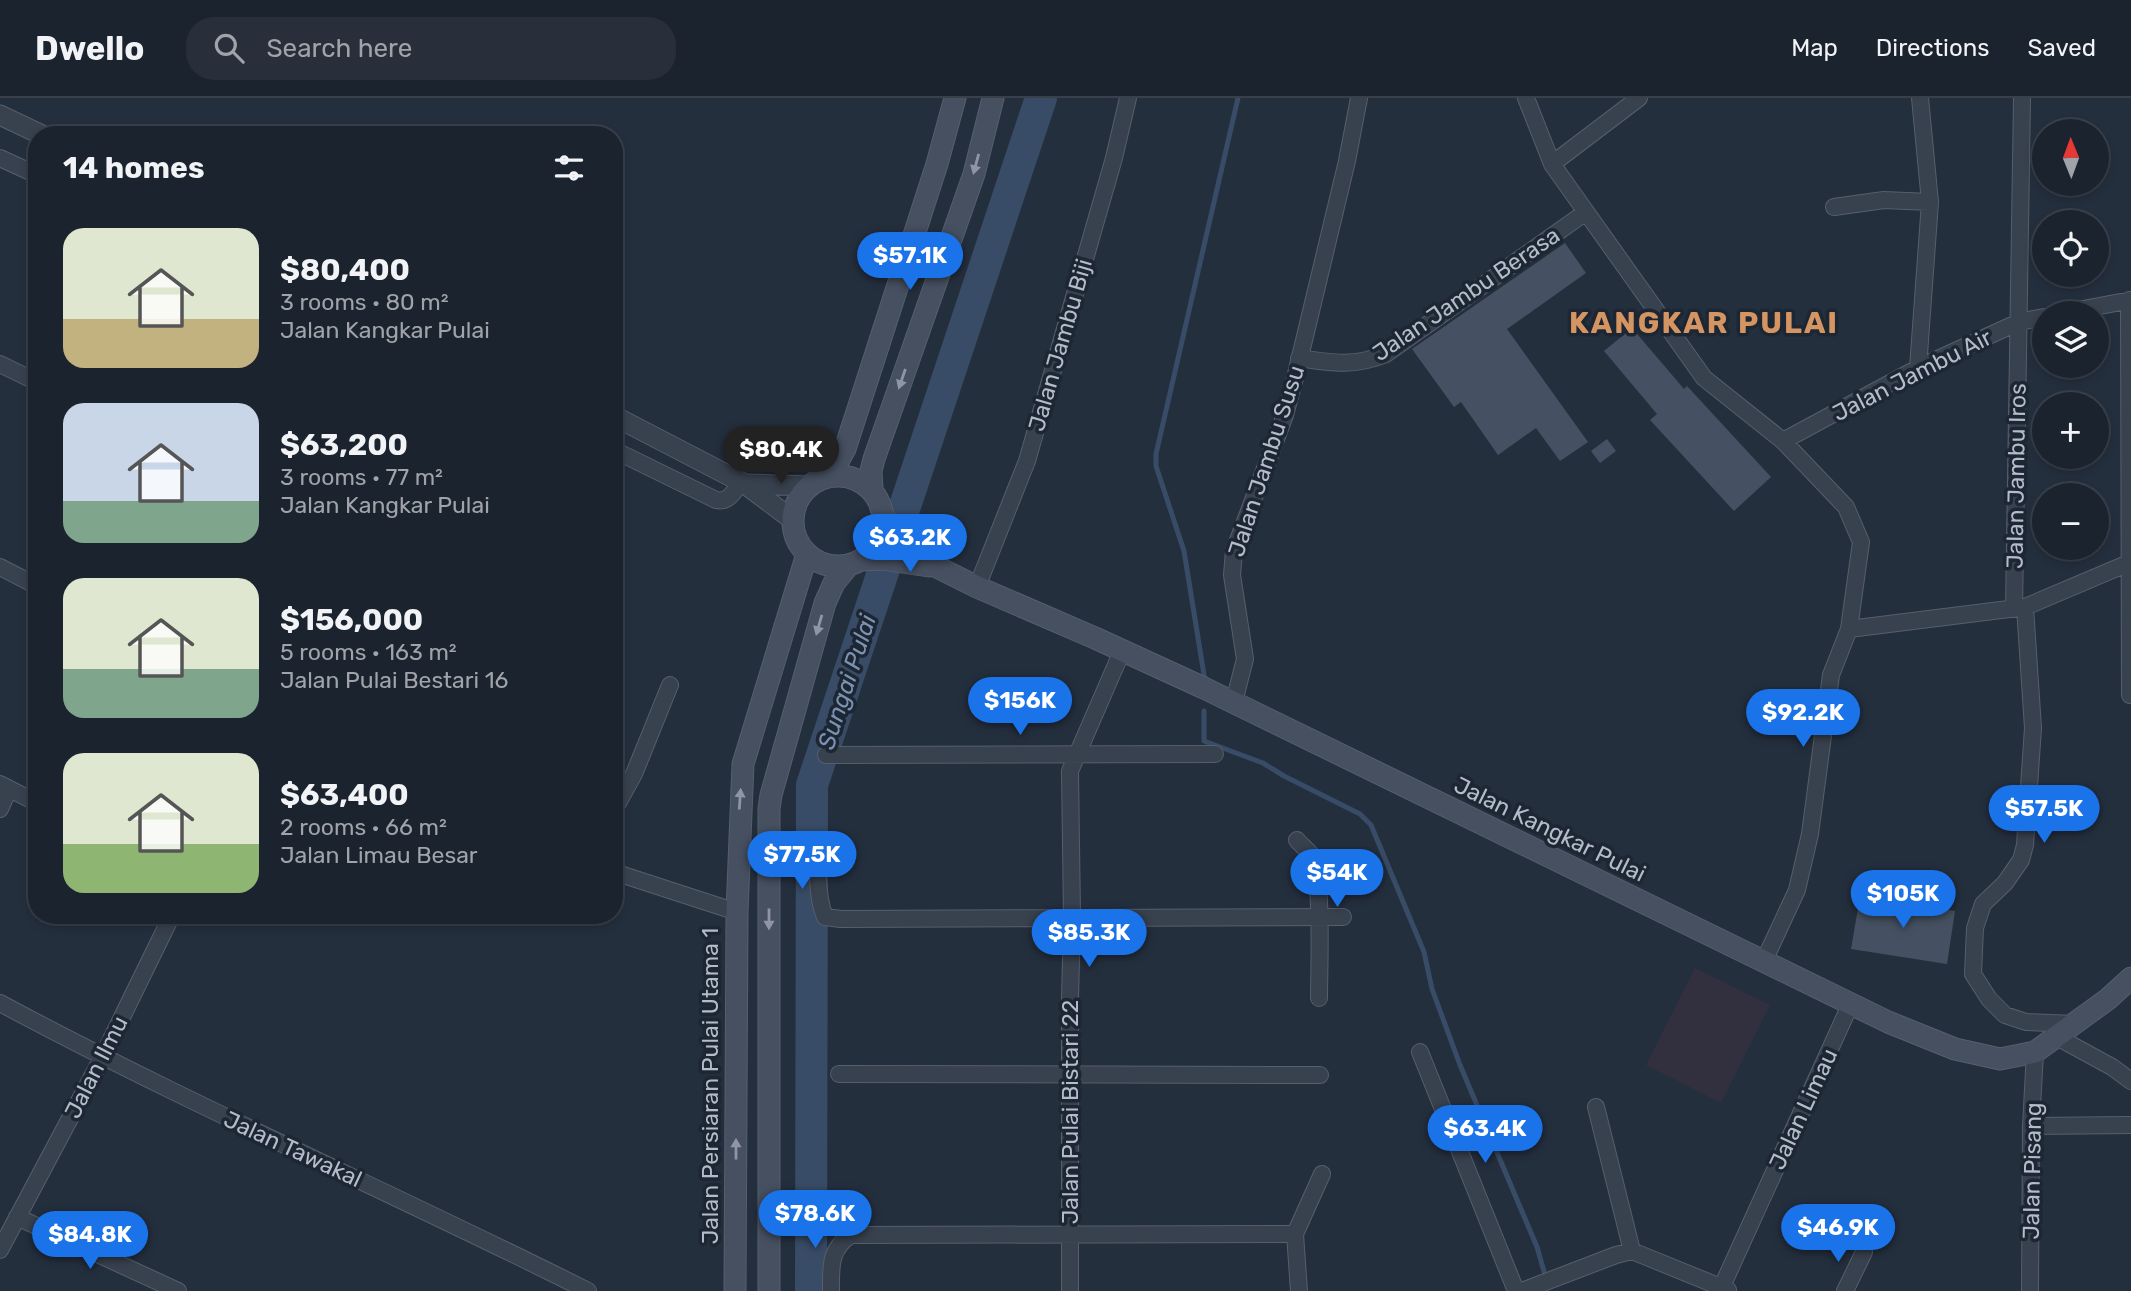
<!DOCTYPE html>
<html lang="en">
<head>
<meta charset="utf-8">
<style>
	:root { --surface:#1b232e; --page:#282f3a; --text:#f1f3f6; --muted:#a0a4aa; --line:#39404a; --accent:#1a73e8 }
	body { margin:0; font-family:Rubik,sans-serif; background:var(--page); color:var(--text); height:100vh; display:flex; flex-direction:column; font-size:26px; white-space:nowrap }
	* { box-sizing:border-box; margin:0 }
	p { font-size:23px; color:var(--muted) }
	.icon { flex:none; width:38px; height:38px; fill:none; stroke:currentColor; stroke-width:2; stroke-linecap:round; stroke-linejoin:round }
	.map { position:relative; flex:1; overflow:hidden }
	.sheet { position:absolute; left:28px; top:28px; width:595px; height:798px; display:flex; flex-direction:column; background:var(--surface); border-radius:28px; box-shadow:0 4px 10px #0003,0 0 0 2px var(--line) }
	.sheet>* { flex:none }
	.needle { width:46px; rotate:359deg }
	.tools { position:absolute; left:2032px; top:21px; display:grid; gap:14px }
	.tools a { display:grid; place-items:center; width:77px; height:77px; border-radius:50%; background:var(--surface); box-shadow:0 4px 10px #0003,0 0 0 2px var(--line); font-size:35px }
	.price { position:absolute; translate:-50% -60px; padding:0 16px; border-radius:24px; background:var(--accent); color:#fff; font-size:23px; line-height:46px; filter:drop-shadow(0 2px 4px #0008) }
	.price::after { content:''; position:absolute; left:50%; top:42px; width:21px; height:16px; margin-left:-10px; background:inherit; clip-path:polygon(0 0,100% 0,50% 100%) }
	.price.selected { background:#222; color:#fff }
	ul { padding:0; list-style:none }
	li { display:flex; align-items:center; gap:21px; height:175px; padding:0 35px }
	li span { display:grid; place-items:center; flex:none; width:196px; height:140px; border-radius:21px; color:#555 }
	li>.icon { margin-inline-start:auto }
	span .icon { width:84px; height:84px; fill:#fffc; stroke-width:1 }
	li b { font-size:30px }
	h2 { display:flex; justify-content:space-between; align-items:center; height:84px; padding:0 35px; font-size:30px }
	header { display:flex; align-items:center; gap:42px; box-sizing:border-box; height:98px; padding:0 35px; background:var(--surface); border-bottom:2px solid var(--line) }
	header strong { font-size:33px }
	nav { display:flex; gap:38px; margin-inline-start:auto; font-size:24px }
	.search { width:490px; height:63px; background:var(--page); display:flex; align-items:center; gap:18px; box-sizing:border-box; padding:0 24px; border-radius:28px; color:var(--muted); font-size:26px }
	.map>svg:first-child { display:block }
	.medical { fill:#32303f }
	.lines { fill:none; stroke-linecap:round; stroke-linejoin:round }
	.stream { stroke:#394c67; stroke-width:5 }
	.river { stroke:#394c67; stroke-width:32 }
	.building { fill:#455162 }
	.minor-casing { stroke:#565f6c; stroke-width:18 }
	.tertiary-casing { stroke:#565f6c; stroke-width:21 }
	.secondary-casing { stroke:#565f6c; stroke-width:23 }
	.minor { stroke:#38414e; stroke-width:16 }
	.tertiary { stroke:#38414e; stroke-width:19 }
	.secondary { stroke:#465061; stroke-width:21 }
	.oneway { fill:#8e96a5 }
	.labels { text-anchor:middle; stroke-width:7; stroke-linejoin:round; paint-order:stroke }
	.street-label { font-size:23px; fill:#b4bcc9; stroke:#1d2633 }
	.water-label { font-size:24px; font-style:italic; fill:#7c92b1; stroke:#1d2633 }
	.district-label { font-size:30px; font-weight:bold; letter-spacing:2px; fill:#d59563; stroke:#1d2633 }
</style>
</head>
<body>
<header>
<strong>Dwello</strong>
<div class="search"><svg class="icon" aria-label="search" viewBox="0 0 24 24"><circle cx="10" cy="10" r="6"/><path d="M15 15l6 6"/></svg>Search here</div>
<nav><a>Map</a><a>Directions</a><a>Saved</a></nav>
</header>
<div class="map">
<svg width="2131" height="1193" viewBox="0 0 2131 1193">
	<rect width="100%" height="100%" fill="#242f3e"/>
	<path class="medical" d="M 1695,870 L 1770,907 L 1721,1005 L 1646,967 Z"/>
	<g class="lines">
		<path class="stream" d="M 1205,583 L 1184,453 L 1156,368 L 1156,356 L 1238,0
			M 1204,613 L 1204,643 L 1263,665 L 1284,678 L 1360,716 L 1371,727 L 1424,854 L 1432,891 L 1460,967 L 1537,1149 L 1545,1177"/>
		<path class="river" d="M 811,1193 L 812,687 L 1041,0"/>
	</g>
	<path class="building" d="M 1565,145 L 1586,175 L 1507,231 L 1588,344 L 1560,363 L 1536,330 L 1498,357 L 1461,304 L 1454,309 L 1412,251 Z
		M 1632,230 L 1684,291 L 1687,288 L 1771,379 L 1734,413 L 1650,322 L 1657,316 L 1604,253 Z
		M 1607,341 L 1616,353 L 1600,365 L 1591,353 Z
		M 1860,798 L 1955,813 L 1947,866 L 1851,851 Z"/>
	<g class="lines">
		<g class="minor-casing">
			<path id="minor" d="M 1526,0 L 1552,66 L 1704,280 L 1783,343 L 1846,409 L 1861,444 L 1849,531 L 1831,577 L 1810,736 L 1797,792 L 1764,863
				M 0,60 L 37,77
				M 1552,66 L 1639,0
				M 1834,109 L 1884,102 L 1930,104
				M 2129,202 L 2130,597
				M 2062,215 L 2131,202
				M 1299,260 C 1332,265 1354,269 1386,256 L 1586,114
				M 0,266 L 37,284
				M 1918,270 L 1930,104 L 1920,0
				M 1783,343 L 1918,270 L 2019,224 L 2044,219
				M 614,352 L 716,402 C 729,405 734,393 741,384
				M 0,469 L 37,488
				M 977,489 L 1027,363 L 1114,60 L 1128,0
				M 2025,509 L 2033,630 L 2025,747 L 2021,762 L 2005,785 L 1983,806 L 1975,830 L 1973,876 L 1989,901 L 2005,917 L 2026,924 L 2075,926
				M 2014,511 L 2022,0
				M 1849,531 L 2025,509 L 2131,464
				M 1234,604 L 1245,561 L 1232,477 L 1234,453 L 1285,317 L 1295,280 L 1347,63 L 1359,0
				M 826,657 L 1215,656
				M 0,686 L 37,705
				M 0,711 L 9,691
				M 614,712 L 634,676 L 670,587
				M 1297,742 C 1301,747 1308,752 1312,758 C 1323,779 1319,872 1319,900
				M 826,743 C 813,755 818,803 825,819 L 841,821 L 1343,819
				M 614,774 L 737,814
				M 0,905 C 192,1008 393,1095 588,1193
				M 2057,939 L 2112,969 L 2131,983
				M 1420,954 L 1516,1193
				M 839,976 L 1320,977
				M 1596,1009 L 1632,1153
				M 2031,1028 L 2131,1027
				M 17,1119 L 178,1193
				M 0,1152 L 102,960 L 172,817
				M 831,1193 C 831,1170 829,1151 851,1137 L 1295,1136
				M 1070,1193 L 1070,901 L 1072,819 L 1070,673 L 1122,553
				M 1299,1193 L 1295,1136 L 1322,1076
				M 1522,1193 L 1616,1157 L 1632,1153 L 1728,1192
				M 1720,1193 L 1851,905
				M 1845,1193 L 1864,1154
				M 2030,1193 L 2031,1028 L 2035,954"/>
		</g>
		<g class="tertiary-casing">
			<path id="tertiary" d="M 0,17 L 42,37
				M 614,318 L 745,386 L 793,422
				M 745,386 L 809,388"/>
		</g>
		<g class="secondary-casing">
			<path id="secondary" d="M793 423a45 45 0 1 1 90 0a45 45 0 1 1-90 0Z
				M 830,378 L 845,351 L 937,66 L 955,0
				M 872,392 L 871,373 L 874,361 L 974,76 L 993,0
				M 883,416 L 891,436 L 902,447 L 939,470 L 977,489 L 1095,540 L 1204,590 L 1888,924 L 1955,951 L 2000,961 L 2035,954 L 2108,901 L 2131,880
				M 862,462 L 882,461 L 929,468
				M 735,1193 L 737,814 L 743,666 L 807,456
				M 769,1193 L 769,711 L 771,697 L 825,505 L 834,485 L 849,467"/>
		</g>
		<use href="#minor" class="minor"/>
		<use href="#tertiary" class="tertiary"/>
		<use href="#secondary" class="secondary"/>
	</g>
	<defs><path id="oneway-solid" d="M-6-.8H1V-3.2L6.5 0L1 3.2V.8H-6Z" transform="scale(1.75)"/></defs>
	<g class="oneway">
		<use href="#oneway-solid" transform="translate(976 66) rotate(105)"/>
		<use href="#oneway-solid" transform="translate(902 281) rotate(109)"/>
		<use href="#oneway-solid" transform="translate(819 527) rotate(106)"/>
		<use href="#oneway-solid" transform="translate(740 701) rotate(-86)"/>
		<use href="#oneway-solid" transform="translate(769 821) rotate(90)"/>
		<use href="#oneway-solid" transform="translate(736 1051) rotate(-90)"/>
	</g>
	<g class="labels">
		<g class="street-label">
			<text transform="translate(1466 196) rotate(-34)" y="8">Jalan Jambu Berasa</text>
			<text transform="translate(1060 247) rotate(-74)" y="8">Jalan Jambu Biji</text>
			<text transform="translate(1912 277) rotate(-27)" y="8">Jalan Jambu Air</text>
			<text transform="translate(1266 363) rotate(-72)" y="8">Jalan Jambu Susu</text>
			<text transform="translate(2016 378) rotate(-89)" y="8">Jalan Jambu Iros</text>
			<text transform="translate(1550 731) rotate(26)" y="8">Jalan Kangkar Pulai</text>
			<text transform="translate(96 969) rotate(-63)" y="8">Jalan Ilmu</text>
			<text transform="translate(710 988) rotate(-90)" y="8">Jalan Persiaran Pulai Utama 1</text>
			<text transform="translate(1803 1011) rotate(-65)" y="8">Jalan Limau</text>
			<text transform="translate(1070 1014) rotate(-90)" y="8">Jalan Pulai Bistari 22</text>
			<text transform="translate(293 1051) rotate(25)" y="8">Jalan Tawakal</text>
			<text transform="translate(2032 1073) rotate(-89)" y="8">Jalan Pisang</text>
		</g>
		<g class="water-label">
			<text transform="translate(847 584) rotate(-72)" y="8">Sungai Pulai</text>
		</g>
		<g class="district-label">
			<text x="1704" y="235">KANGKAR PULAI</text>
		</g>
	</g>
</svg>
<div class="tools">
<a><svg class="needle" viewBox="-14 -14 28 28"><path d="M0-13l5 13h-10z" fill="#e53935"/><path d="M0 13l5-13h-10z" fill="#a0a4aa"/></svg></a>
<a><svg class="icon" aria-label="locate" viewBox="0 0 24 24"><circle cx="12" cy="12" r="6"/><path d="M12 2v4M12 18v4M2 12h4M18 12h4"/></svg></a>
<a><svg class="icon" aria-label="layers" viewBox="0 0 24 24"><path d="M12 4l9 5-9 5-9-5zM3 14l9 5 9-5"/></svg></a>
<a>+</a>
<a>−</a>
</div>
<b class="price" style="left:910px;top:194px">$57.1K</b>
<b class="price selected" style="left:781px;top:388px">$80.4K</b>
<b class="price" style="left:910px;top:476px">$63.2K</b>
<b class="price" style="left:1020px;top:639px">$156K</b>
<b class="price" style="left:1803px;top:651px">$92.2K</b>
<b class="price" style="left:2044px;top:747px">$57.5K</b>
<b class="price" style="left:802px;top:793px">$77.5K</b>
<b class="price" style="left:1337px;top:811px">$54K</b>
<b class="price" style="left:1903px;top:832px">$105K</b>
<b class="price" style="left:1089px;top:871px">$85.3K</b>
<b class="price" style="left:1485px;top:1067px">$63.4K</b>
<b class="price" style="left:815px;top:1152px">$78.6K</b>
<b class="price" style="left:1838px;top:1166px">$46.9K</b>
<b class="price" style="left:90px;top:1173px">$84.8K</b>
<section class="sheet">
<h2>14 homes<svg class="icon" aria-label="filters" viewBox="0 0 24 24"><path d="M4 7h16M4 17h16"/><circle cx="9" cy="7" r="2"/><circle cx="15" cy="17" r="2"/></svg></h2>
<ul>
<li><span style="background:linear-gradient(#dfe7d0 65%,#c2b280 0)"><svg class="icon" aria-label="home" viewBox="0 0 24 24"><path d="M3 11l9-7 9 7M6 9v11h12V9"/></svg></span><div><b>$80,400</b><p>3 rooms · 80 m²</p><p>Jalan Kangkar Pulai</p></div></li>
<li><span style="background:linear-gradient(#c9d6e8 70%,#7fa58c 0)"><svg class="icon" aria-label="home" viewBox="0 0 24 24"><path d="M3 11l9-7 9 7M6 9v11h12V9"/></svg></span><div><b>$63,200</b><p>3 rooms · 77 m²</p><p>Jalan Kangkar Pulai</p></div></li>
<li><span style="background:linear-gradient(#dfe7d0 65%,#7fa58c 0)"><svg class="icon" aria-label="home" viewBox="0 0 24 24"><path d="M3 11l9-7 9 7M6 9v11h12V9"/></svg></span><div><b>$156,000</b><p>5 rooms · 163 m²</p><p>Jalan Pulai Bestari 16</p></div></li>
<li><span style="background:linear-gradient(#dfe7d0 65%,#8fb573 0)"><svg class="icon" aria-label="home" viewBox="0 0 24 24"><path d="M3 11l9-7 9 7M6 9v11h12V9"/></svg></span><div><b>$63,400</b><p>2 rooms · 66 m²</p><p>Jalan Limau Besar</p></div></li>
</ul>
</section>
</div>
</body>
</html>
